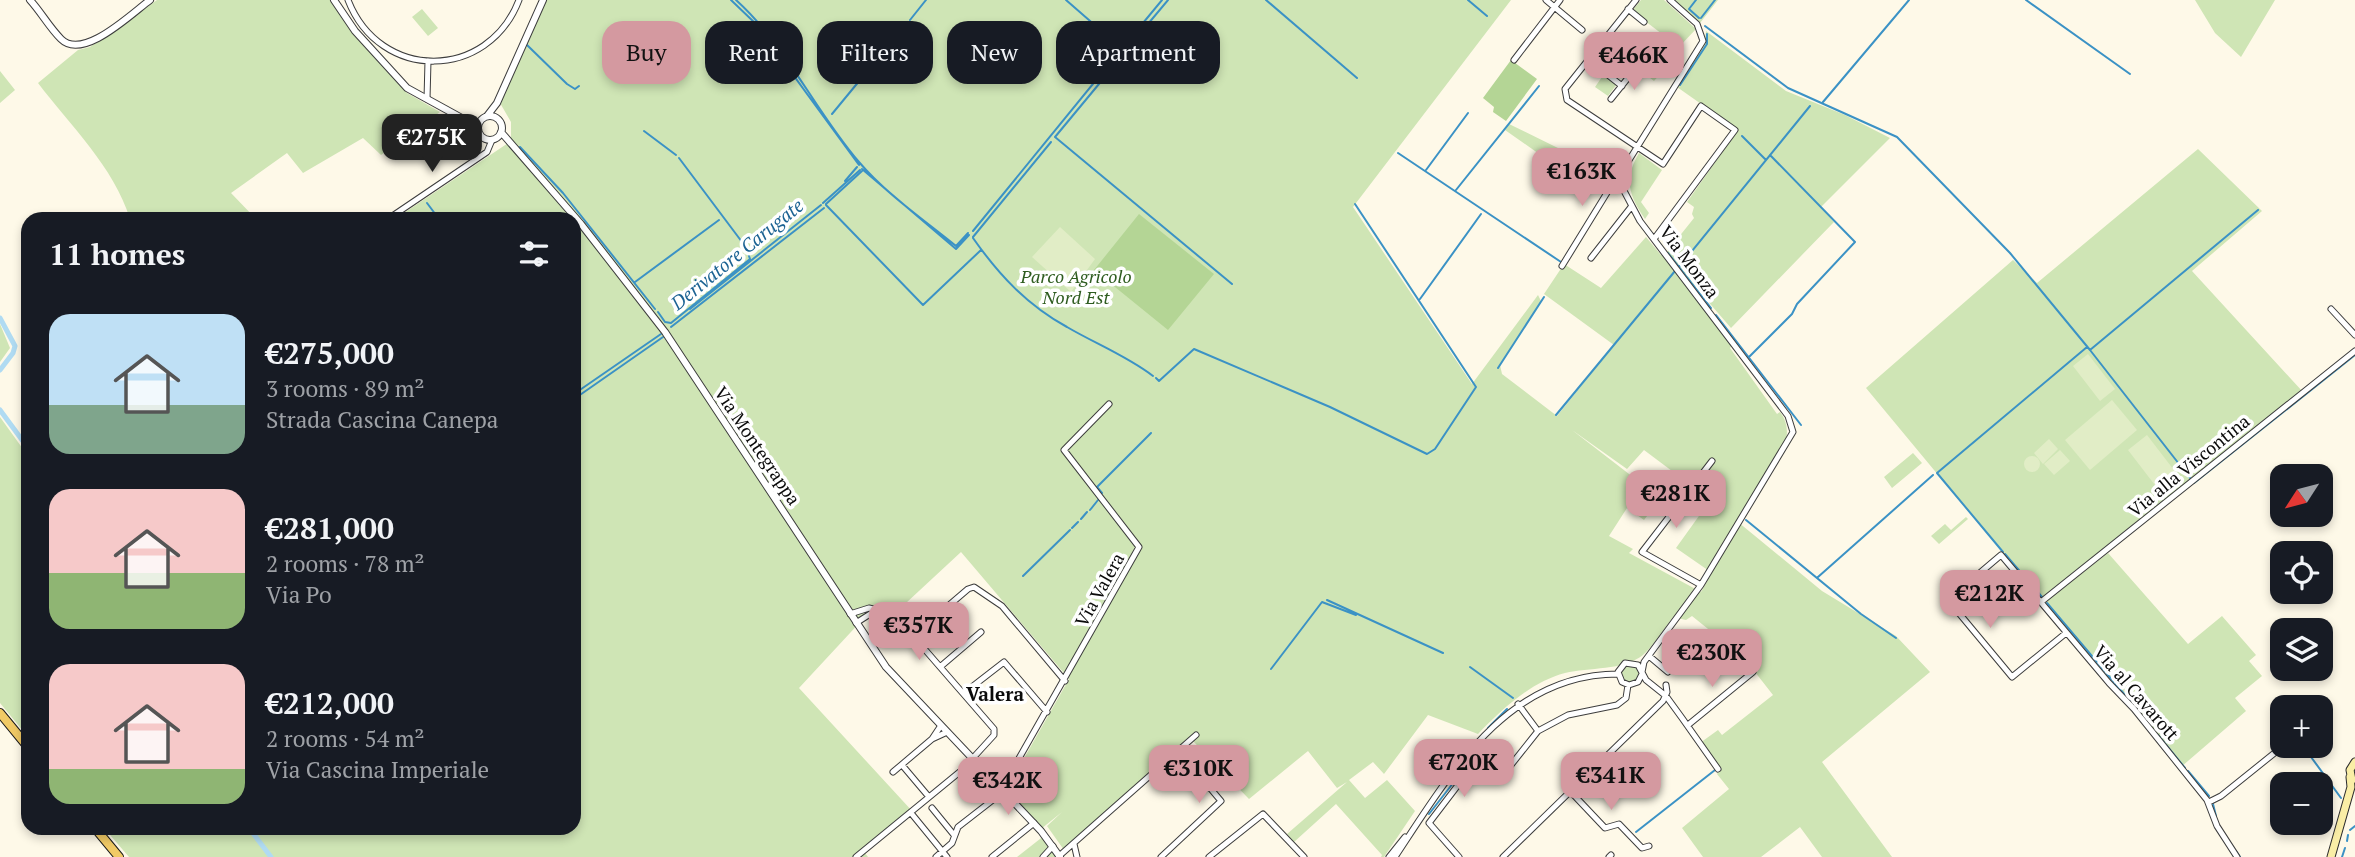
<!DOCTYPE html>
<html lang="en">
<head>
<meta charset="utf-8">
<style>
	:root { --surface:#171b24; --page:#242831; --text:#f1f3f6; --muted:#9ea1a6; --accent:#d499a0 }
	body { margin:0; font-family:"PT Serif",serif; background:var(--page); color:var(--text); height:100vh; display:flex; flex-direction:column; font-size:26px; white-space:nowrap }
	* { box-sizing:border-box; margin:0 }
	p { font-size:23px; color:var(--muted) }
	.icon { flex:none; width:38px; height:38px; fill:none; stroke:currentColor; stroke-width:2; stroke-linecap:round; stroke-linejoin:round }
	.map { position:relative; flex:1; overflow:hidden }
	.drawer { position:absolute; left:21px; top:212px; width:560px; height:623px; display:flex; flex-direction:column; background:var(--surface); border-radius:21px; box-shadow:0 4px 10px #0003 }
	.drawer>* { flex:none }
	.banner { position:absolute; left:602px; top:21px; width:665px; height:63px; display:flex; gap:14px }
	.needle { width:46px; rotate:234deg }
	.controls { position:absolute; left:2270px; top:464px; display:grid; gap:14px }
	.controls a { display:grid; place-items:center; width:63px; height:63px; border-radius:14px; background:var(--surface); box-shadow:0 4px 10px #0003; font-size:35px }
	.price { position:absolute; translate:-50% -60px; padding:0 16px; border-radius:14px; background:var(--accent); color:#111; font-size:23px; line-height:46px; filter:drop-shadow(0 2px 4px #0008) }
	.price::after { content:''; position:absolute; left:50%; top:42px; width:21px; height:16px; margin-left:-10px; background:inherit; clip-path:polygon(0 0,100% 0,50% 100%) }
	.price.on { background:#222; color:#fff }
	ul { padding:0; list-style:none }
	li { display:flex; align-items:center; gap:21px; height:175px; padding:0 28px }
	li span { display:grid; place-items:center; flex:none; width:196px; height:140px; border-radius:21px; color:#555 }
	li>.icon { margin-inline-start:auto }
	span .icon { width:84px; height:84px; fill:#fffc; stroke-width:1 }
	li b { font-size:30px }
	h2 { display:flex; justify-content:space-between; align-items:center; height:84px; padding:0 28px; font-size:30px }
	.chip { padding:0 24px; border-radius:21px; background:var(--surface); box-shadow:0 4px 10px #0003; font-size:24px; line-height:63px }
	.chip.on { background:var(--accent); color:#111 }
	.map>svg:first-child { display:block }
	.green { fill:#cfe5b5; fill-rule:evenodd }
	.forest { fill:#b4d595 }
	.pitch { fill:#e1edc6 }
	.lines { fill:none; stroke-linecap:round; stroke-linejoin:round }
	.stream { stroke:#3b92c5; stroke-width:2 }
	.canal { stroke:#b0dbf2; stroke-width:5 }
	.minor-casing { stroke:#3d3d3d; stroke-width:7 }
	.tertiary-casing { stroke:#3d3d3d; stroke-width:8 }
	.secondary-casing { stroke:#2c2c2c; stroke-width:9 }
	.primary-casing { stroke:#1b1b1b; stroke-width:10 }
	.minor { stroke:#fff; stroke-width:5 }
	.tertiary { stroke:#fff; stroke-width:6 }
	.secondary { stroke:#faeea6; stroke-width:7 }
	.primary { stroke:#f1ca65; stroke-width:8 }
	.labels { text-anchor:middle; stroke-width:7; stroke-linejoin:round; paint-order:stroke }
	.street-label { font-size:18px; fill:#0a0a0a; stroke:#fff }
	.park-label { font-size:18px; font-style:italic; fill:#2e5c1f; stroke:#fff }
	.water-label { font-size:19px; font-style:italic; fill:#1c6393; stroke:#fff }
	.neighbourhood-label { font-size:19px; font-weight:bold; fill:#0a0a0a; stroke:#fff }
</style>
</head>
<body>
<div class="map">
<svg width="2355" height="857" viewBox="0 0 2355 857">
	<rect width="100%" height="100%" fill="#fef9e8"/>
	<path class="green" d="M 157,0 L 330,0 L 351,30 L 407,93 L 440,112 L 381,155 L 363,138 L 303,173 L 287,153 L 231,193 L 256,219 L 130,219 C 114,167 70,125 38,83 L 78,50 L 90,47 Z
		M 545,0 L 1511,0 L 1353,207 L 1472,384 L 1538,295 L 1541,301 L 1539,305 L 1500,365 L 1502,374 L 1557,416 L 1614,345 L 1544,294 L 1564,264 L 1601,288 L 1646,237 L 1661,255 L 1666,253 L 1694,218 L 1692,214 L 1694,207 L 1687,202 L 1738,130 L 1677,87 L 1704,46 L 1706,31 L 1786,91 L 1845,115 L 1890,138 L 1821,207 L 1834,222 L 1731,328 L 1699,291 L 1697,293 L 1733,344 L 1730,348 L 1777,414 L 1780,412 C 1787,421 1788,430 1786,442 L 1738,522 L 1822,591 L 1896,636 L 1930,672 L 1822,762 L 1892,857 L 1822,857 L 1800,827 L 1761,857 L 1703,857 L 1682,828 L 1729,789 L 1717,774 L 1720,769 L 1700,743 L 1718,730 L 1722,735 L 1773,695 L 1744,658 L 1692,616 L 1686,620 L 1673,617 C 1664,629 1654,645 1643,655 C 1623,671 1589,667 1565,673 C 1531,682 1502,709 1478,734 L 1428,715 L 1384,774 L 1373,762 L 1349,780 L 1365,798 L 1387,780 L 1415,811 L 1384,857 L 1381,857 L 1382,855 L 1336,804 L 1294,842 L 1287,834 L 1347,782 L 1337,788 L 1308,751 L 1249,799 L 1192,740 L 1064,850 L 1047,826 L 1062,812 L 1041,829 L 1006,790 L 1069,679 L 961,552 L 892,616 L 869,615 L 863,619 L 799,688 L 913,812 L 865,853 L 868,857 L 129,857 L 104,828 L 574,828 L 574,219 L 395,219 L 511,141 L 511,122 L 500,103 ZM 1572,430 L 1627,469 L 1644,450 L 1680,477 L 1670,488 L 1652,472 L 1642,484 ZM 1707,468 L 1724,481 L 1676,548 L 1712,573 L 1701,592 L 1629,553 L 1633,549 L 1609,536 L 1627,508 L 1644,520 L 1654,507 L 1668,518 Z
		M 1641,0 L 1664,0 L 1696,29 L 1679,47 L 1632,11 Z
		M 1673,0 L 1718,0 L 1700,23 Z
		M 2195,0 L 2275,0 L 2241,57 L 2215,33 Z
		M 422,9 L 438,28 L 428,36 L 412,17 Z
		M 1628,46 L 1662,72 L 1654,81 L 1620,55 Z
		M 0,71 L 15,90 L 0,103 Z
		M 1604,74 L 1617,84 L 1608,96 L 1595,87 Z
		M 1509,124 L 1562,150 L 1552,163 L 1505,130 Z
		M 2198,149 L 2262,211 L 2192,271 L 2303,392 L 2041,599 L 1866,388 L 2013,260 L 2037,283 Z
		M 1639,153 L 1662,170 L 1641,202 L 1649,213 L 1645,219 C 1628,194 1624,179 1639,153 Z
		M 0,324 L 10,348 L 0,362 Z
		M 0,417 L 28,456 L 28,737 L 0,703 Z
		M 1913,453 L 1922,463 L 1892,488 L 1884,477 Z
		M 1966,517 L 1968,519 L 1939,544 L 1931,536 L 1945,524 L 1951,530 Z
		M 2108,553 L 2188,644 L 2222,616 L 2256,655 L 2249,661 L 2262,676 L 2235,698 L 2246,711 L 2181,767 L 2044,603 Z
		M1621 674a9 9 0 1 1 18 0a9 9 0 1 1-18 0Z
		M 1045,835 L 1060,857 L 1017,857 Z"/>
	<path class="forest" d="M 1511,60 L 1537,79 L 1506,121 L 1493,112 L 1494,107 L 1483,98 Z
		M 1139,214 L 1214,274 L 1168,330 L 1094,270 Z"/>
	<path class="pitch" d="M 1060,227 L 1095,259 L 1071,292 L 1032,257 Z
		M 2088,354 L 2115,389 L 2100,401 L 2073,366 Z
		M 2112,400 L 2137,430 L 2090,470 L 2065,440 Z
		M 2147,435 L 2180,478 L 2161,493 L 2128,450 Z
		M 2049,439 L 2058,449 L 2043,464 L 2034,453 Z
		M 2060,450 L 2070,461 L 2054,475 L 2044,464 Z
		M2024 464a8 8 0 1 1 16 0a8 8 0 1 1-16 0Z"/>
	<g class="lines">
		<path class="stream" d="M 731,0 L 756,24 L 859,165
			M 736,0 C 786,45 815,111 859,162 C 885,193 924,220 956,246 L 968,233
			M 1066,0 L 1105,34
			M 1266,0 L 1357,78
			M 1468,0 L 1487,16
			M 1696,0 L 1689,9 L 1699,18
			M 2026,0 L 2130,74
			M 1701,18 L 1715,0
			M 910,20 L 926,0
			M 1705,26 L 1788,88 L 1897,137 L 2010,253 L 2090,350 L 2258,210
			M 527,45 L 567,84 L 575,89 L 579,86
			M 1124,46 L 1162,0
			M 1127,49 L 1168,0
			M 1123,55 L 1055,137 L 1232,284
			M 1680,85 L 1707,44 L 1707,34
			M 1823,102 L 1909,0
			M 832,114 L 907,23
			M 644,131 L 676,155
			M 1742,136 L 1765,159
			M 520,147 L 563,193 L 655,309
			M 1398,153 L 1561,262
			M 679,158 L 748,250
			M 862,169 L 956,249 L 969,235
			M 1426,170 L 1468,113
			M 845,181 L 857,167
			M 1456,190 L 1539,86
			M 427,203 L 439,219
			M 823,203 L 860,170
			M 826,204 L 862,171
			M 826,205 L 923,305 L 981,250
			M 973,231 L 1119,52
			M 973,237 L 1051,142
			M 973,238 C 999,275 1027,305 1067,327 C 1096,344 1127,356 1153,376
			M 1668,253 L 1711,308
			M 1679,267 L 1810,106
			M 635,282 L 719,220
			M 1420,299 L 1481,214
			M 690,309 L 821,205
			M 658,312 L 665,322 L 671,323 L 750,259 L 749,256
			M 1716,315 L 1801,425
			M 671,327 L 824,208
			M 2090,350 L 2190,478
			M 1749,357 L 1792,314 L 1797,304 L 1855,242 L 1770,155
			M 1498,368 L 1544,297
			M 1156,378 L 1159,381 L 1194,349 L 1330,407 L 1427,454 L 1435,449 L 1476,387 L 1355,204
			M 574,394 L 661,334
			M 577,397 L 663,337
			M 1556,415 L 1675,271
			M 2194,483 L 2355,355
			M 1102,493 L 1097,487 L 1151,433
			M 1090,510 L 1098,500
			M 1081,519 L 1087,512
			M 1746,520 L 1861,614 L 1896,638
			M 1072,528 L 1078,522
			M 2003,552 L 1937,473 L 2087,347
			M 2005,554 L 2042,597
			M 1023,576 L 1070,530
			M 1818,577 L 1933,475
			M 1327,600 L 1443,653
			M 2047,603 L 2130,701
			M 1470,667 L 1513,698
			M 1271,669 L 1322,602 L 1356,615
			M 1488,728 L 1507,709
			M 2158,735 L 2185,768
			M 2303,746 L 2341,798
			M 1470,762 L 1478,752
			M 2188,771 L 2209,796
			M 2213,804 L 2216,816
			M 1429,814 L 1468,764
			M 2350,830 L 2355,826
			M 1636,832 L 1715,770
			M 2347,841 L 2348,835
			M 2236,851 L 2240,857
			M 2342,857 L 2345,848"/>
		<path class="canal" d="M 0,318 L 15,346 L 13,353 L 0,370
			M 0,410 L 28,448
			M 249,828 L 271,857"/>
		<g class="minor-casing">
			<path id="minor" d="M 348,0 C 380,82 488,81 519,0
				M 1546,0 L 1582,30
				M 1636,0 L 1565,89 L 1567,100 L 1663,164 L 1701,106 L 1735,130 L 1654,239
				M 1628,9 L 1644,22
				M 1514,60 L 1560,0
				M 1589,60 L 1622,86
				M 427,99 L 428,61
				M 1611,99 L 1636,68
				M 388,219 L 487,152 L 492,140
				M 1591,258 L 1631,207
				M 1562,266 L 1613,183 L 1622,183
				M 2331,309 L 2355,335
				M 1701,585 L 1642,552 L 1712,461
				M 2041,602 L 2355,351
				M 850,614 L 869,608 L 894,614 L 994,729 L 994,735 L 972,759
				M 856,623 L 878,609
				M 2066,633 L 2012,677 L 1948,600 L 2001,555 L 2109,683 L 2134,709 L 2207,800 L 2217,826 L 2237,857
				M 913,636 L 968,589 L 974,587 L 1002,606 L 1065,681
				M 1649,656 L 1668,672
				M 940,667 L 981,632
				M 1642,672 L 1644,662 L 1701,585 L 1793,432 L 1788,416 L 1640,221 L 1623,189 L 1626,165 L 1703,41 L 1697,24 L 1670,0
				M 1642,674 L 1638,682 L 1629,685 L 1622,682 L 1618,672 L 1625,663 L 1638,665 L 1646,680 L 1666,696 L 1682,718 L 1718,769
				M 964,693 L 1004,662 L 1047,712
				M 1518,704 L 1538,731
				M 1688,725 L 1753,672
				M 940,727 L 932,739 L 945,733
				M 1482,753 L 1502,770 L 1507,770 L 1538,731 L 1568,715 L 1617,705 L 1626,698 L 1628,685
				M 902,765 L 929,797
				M 893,772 L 932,739
				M 995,782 L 1010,771
				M 1001,790 L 1139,547 L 1064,450 L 1109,404
				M 1570,791 L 1605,828 L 1619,824 L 1642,848 L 1649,846
				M 2209,802 L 2221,796 L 2277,751
				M 932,808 L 954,835
				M 911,813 L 947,857
				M 1074,844 L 1077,857
				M 1059,856 L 1196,735
				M 856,857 L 973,761
				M 936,857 L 952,843 L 958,827 L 1003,792
				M 992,857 L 1034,823
				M 1043,857 L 1053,846
				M 1161,857 L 1221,801 L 1178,750
				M 1209,857 L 1263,814 L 1304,857
				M 1389,857 L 1405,837
				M 1395,857 C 1450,774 1507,674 1618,674
				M 1459,857 L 1429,823 L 1478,759
				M 1503,857 L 1663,701 L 1667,692 L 1666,685
				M 1609,857 L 1611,855"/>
		</g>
		<g class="tertiary-casing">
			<path id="tertiary" d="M 30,0 C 41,12 49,27 61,39 C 83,61 131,14 150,0
				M 334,0 L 355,31 L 407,88 L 478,127
				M478 128a12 12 0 1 1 24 0a12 12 0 1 1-24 0Z
				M 487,116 L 497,103 L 543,0
				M 501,132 L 581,224 L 665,332 L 886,667 L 1041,831 L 1060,857"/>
		</g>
		<g class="secondary-casing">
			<path id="secondary" d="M 2352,780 L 2350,770 L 2355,762
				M 2331,857 L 2351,787 L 2350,777"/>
		</g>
		<g class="primary-casing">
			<path id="primary" d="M 0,713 L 28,747
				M 95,828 L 119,857"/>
		</g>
		<use href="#minor" class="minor"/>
		<use href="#tertiary" class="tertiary"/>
		<use href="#secondary" class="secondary"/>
		<use href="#primary" class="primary"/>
	</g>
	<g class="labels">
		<g class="street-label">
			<text transform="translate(1689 262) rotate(53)" y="6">Via Monza</text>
			<text transform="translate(757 446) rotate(56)" y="6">Via Montegrappa</text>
			<text transform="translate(2189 466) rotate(-39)" y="6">Via alla Viscontina</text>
			<text transform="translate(1100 590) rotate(-61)" y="6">Via Valera</text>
			<text transform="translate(2136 693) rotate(49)" y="6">Via al Cavarott</text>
		</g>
		<g class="park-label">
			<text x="1076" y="283">Parco Agricolo<tspan x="1076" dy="21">Nord Est</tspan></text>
		</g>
		<g class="water-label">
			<text transform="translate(737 254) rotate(-39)" y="7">Derivatore Carugate</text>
		</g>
		<g class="neighbourhood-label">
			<text x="995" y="701">Valera</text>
		</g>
	</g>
</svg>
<div class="controls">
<a><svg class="needle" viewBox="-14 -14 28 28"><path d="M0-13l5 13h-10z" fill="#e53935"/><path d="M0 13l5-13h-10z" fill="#9ea1a6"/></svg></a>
<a><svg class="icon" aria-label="locate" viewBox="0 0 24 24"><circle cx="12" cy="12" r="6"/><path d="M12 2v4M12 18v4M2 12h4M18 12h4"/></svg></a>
<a><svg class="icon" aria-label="layers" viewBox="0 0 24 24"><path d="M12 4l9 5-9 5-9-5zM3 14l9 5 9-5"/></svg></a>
<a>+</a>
<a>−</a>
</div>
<b class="price" style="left:1634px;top:92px">€466K</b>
<b class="price on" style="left:432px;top:174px">€275K</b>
<b class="price" style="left:1582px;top:208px">€163K</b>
<b class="price" style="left:1676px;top:530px">€281K</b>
<b class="price" style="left:1990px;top:630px">€212K</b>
<b class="price" style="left:919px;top:662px">€357K</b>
<b class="price" style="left:1712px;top:689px">€230K</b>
<b class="price" style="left:1464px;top:799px">€720K</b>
<b class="price" style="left:1199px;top:805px">€310K</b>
<b class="price" style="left:1611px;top:812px">€341K</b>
<b class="price" style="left:1008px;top:817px">€342K</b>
<div class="banner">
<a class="chip on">Buy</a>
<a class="chip">Rent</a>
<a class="chip">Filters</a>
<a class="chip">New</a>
<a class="chip">Apartment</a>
</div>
<section class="drawer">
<h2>11 homes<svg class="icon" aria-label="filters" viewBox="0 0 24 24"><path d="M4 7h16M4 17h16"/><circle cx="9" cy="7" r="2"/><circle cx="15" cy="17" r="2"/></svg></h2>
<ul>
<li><span style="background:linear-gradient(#bfe0f5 65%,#7fa58c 0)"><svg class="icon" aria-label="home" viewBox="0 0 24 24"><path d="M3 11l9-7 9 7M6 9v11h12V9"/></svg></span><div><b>€275,000</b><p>3 rooms · 89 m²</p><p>Strada Cascina Canepa</p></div></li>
<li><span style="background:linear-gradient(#f6c9c9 60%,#8fb573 0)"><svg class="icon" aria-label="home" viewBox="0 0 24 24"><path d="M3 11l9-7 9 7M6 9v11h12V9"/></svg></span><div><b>€281,000</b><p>2 rooms · 78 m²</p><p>Via Po</p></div></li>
<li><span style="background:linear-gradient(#f6c9c9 75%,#8fb573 0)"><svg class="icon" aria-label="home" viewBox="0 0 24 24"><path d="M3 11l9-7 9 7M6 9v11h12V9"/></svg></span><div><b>€212,000</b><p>2 rooms · 54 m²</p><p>Via Cascina Imperiale</p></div></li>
</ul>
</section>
</div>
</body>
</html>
